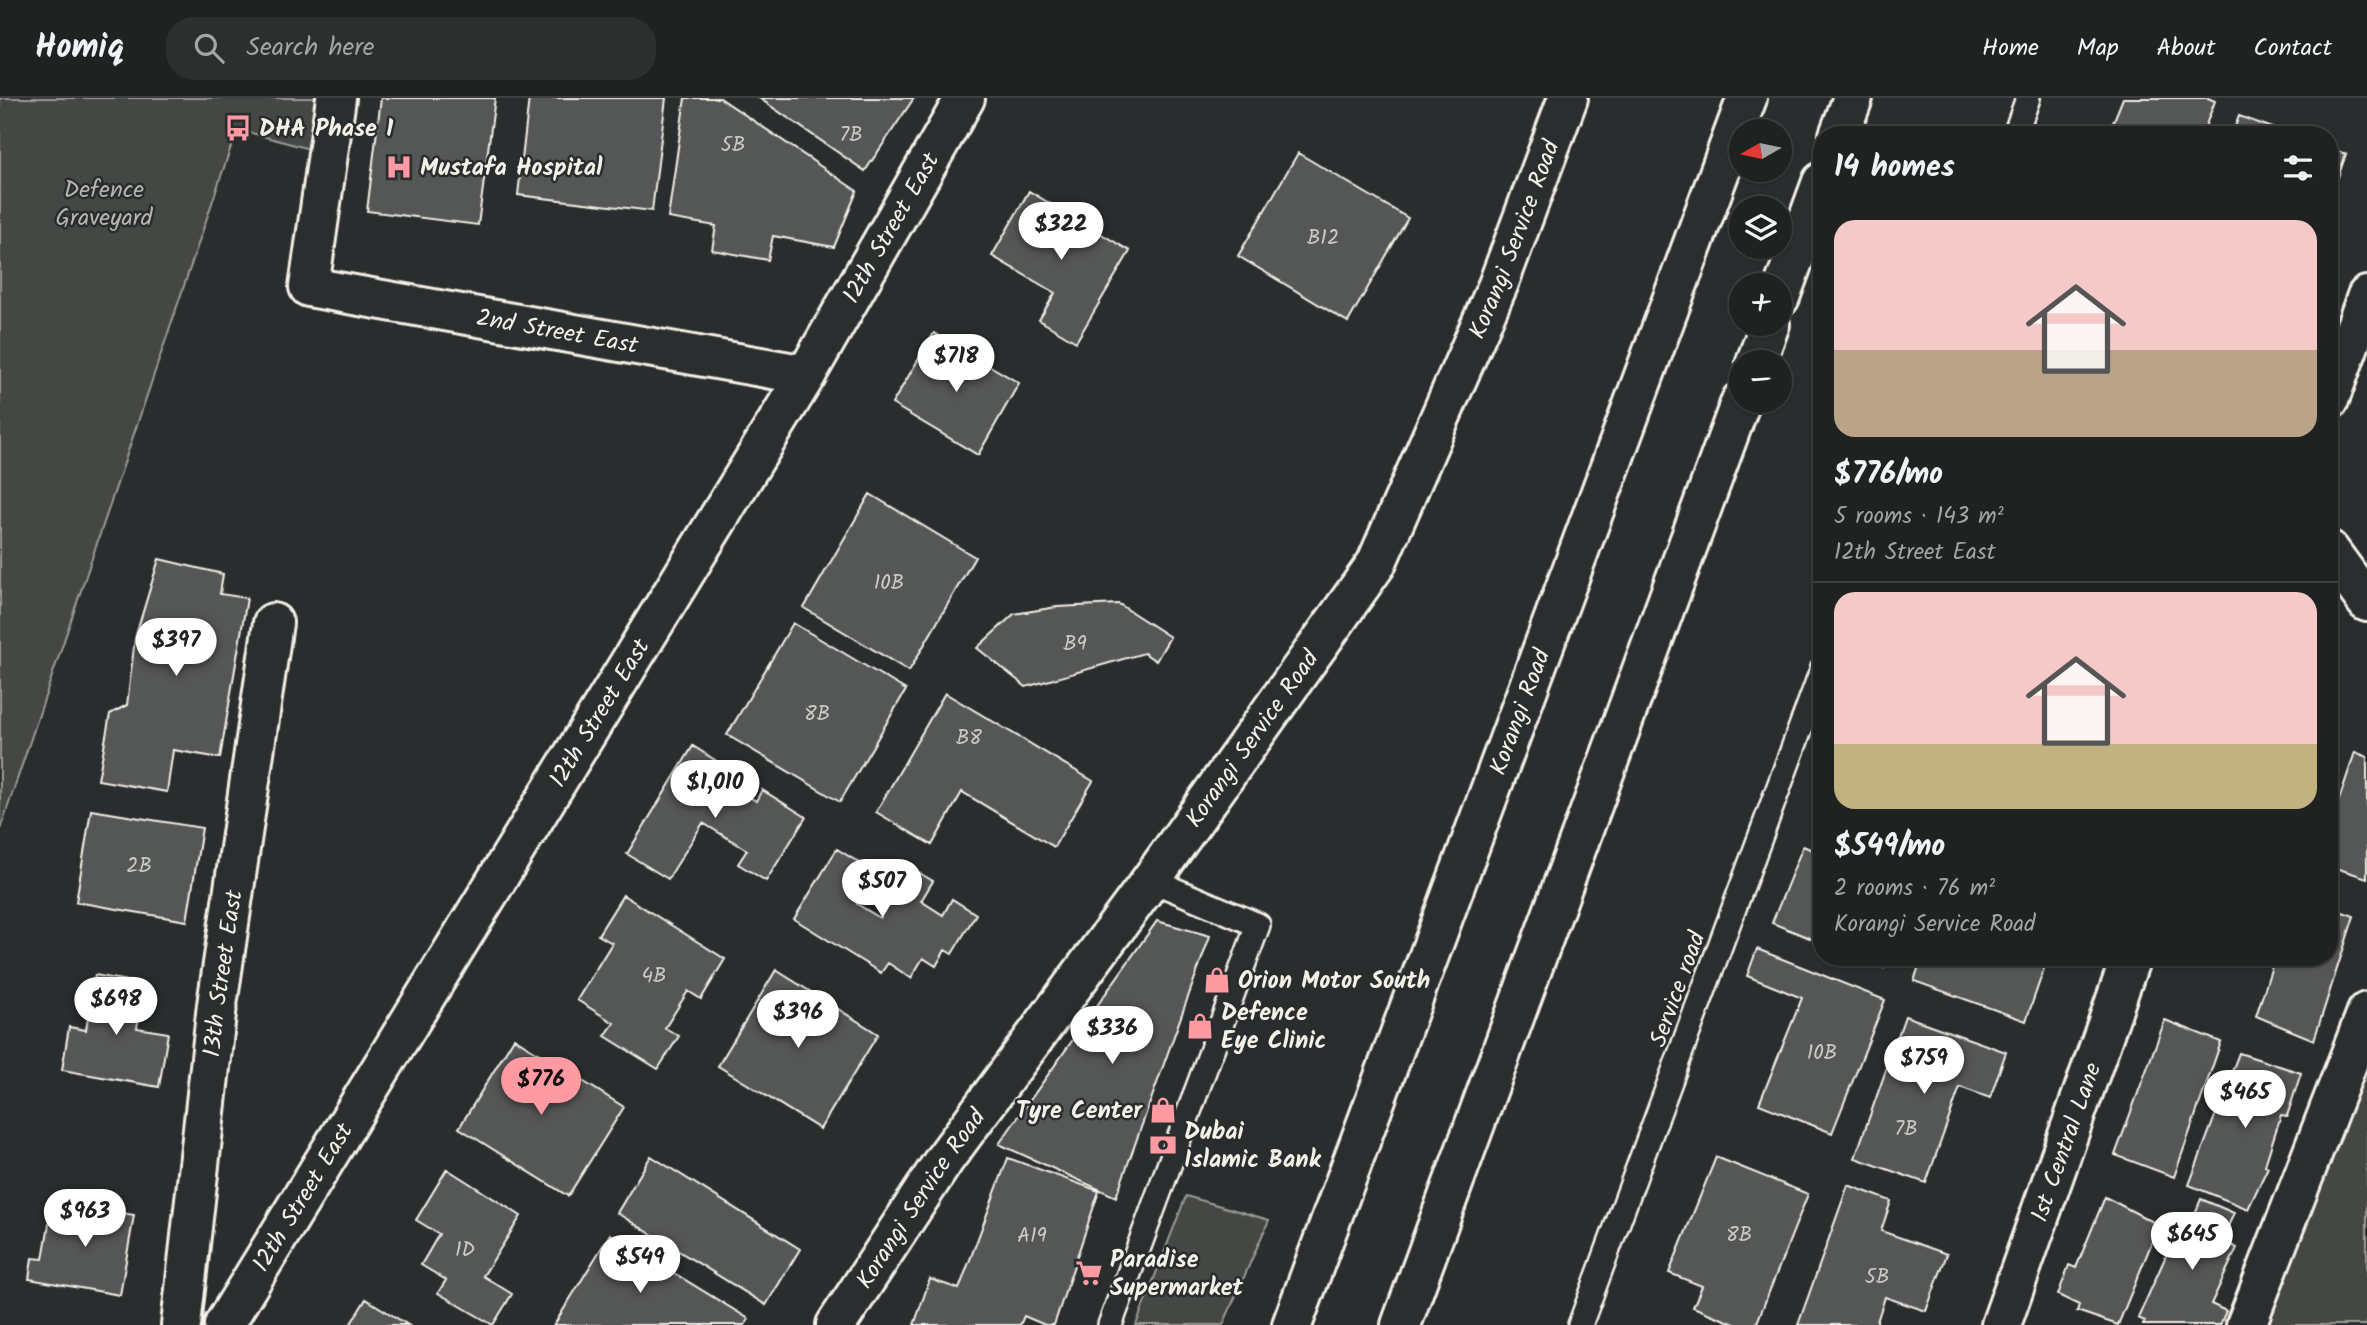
<!DOCTYPE html>
<html lang="en">
<head>
<meta charset="utf-8">
<style>
	:root { --surface:#202222; --page:#2d2f2f; --text:#f1f3f6; --muted:#a2a4a5; --line:#3d3f40; --accent:#ff9aa2 }
	body { margin:0; font-family:Kalam,sans-serif; background:var(--page); color:var(--text); height:100vh; display:flex; flex-direction:column; font-size:26px; white-space:nowrap }
	* { box-sizing:border-box; margin:0 }
	p { font-size:23px; color:var(--muted) }
	.icon { flex:none; width:38px; height:38px; fill:none; stroke:currentColor; stroke-width:2; stroke-linecap:round; stroke-linejoin:round }
	.map { position:relative; flex:1; overflow:hidden }
	.sheet { position:absolute; left:1813px; top:28px; width:525px; height:840px; display:flex; flex-direction:column; background:var(--surface); border-radius:28px; box-shadow:0 2px 5px #0004,0 0 0 2px var(--line) }
	.sheet>* { flex:none }
	.needle { width:46px; rotate:261deg }
	.fabs { position:absolute; left:1729px; top:21px; display:grid; gap:14px }
	.fabs a { display:grid; place-items:center; width:63px; height:63px; border-radius:50%; background:var(--surface); box-shadow:0 2px 5px #0004,0 0 0 2px var(--line); font-size:35px }
	.price { position:absolute; translate:-50% -60px; padding:0 16px; border-radius:24px; background:#fff; color:#222; font-size:23px; line-height:46px; filter:drop-shadow(0 2px 4px #0008) }
	.price::after { content:''; position:absolute; left:50%; top:42px; width:21px; height:16px; margin-left:-10px; background:inherit; clip-path:polygon(0 0,100% 0,50% 100%) }
	.price.active { background:var(--accent); color:#111 }
	ul { padding:0; list-style:none }
	li { display:grid; align-content:center; gap:14px; height:371px; padding:0 21px }
	li+li { border-top:2px solid var(--line) }
	li span { display:grid; place-items:center; height:217px; border-radius:21px; color:#555 }
	li>.icon { margin-inline-start:auto }
	span .icon { width:126px; height:126px; fill:#fffc; stroke-width:1 }
	li b { font-size:30px }
	h2 { display:flex; justify-content:space-between; align-items:center; height:84px; padding:0 21px; font-size:30px }
	header { display:flex; align-items:center; gap:42px; box-sizing:border-box; height:98px; padding:0 35px; background:var(--surface); border-bottom:2px solid var(--line) }
	header strong { font-size:33px }
	nav { display:flex; gap:38px; margin-inline-start:auto; font-size:24px }
	.search { width:490px; height:63px; background:var(--page); display:flex; align-items:center; gap:18px; box-sizing:border-box; padding:0 24px; border-radius:28px; color:var(--muted); font-size:26px }
	.map>svg:first-child { display:block }
	.green { fill:#444645; stroke:#9c9c96; stroke-width:2 }
	.building { fill:#555756; stroke:#f4f1e8; stroke-width:2 }
	.lines { fill:none; stroke-linecap:round; stroke-linejoin:round }
	.service-casing { stroke:#f4f1e8; stroke-width:28 }
	.minor-casing { stroke:#f4f1e8; stroke-width:44 }
	.tertiary-casing { stroke:#f4f1e8; stroke-width:44 }
	.primary-casing { stroke:#f4f1e8; stroke-width:44 }
	.service { stroke:#2a2d2e; stroke-width:23 }
	.minor { stroke:#2a2d2e; stroke-width:38 }
	.tertiary { stroke:#2a2d2e; stroke-width:38 }
	.primary { stroke:#2a2d2e; stroke-width:38 }
	.labels { text-anchor:middle; stroke-width:5; stroke-linejoin:round; paint-order:stroke }
	.number-label { font-size:21px; fill:#cccac4 }
	.poi-label { font-size:24px; font-weight:bold; fill:#f4f1e8; stroke:#2a2d2e; text-anchor:start }
	.park-label { font-size:24px; fill:#b6b5af; stroke:#2a2d2e }
	.street-label { font-size:24px; fill:#f4f1e8; stroke:#2a2d2e }
</style>
</head>
<body>
<header>
<strong>Homiq</strong>
<div class="search"><svg class="icon" aria-label="search" viewBox="0 0 24 24"><circle cx="10" cy="10" r="6"/><path d="M15 15l6 6"/></svg>Search here</div>
<nav><a>Home</a><a>Map</a><a>About</a><a>Contact</a></nav>
</header>
<div class="map">
<svg width="2367" height="1227" viewBox="0 0 2367 1227">
	<rect width="100%" height="100%" fill="#2a2d2e"/>
	<filter id="ink" filterUnits="userSpaceOnUse"><feTurbulence type="fractalNoise" baseFrequency=".0143" numOctaves="2"/><feDisplacementMap in="SourceGraphic" scale="14" xChannelSelector="R" yChannelSelector="G"/><feConvolveMatrix kernelMatrix="1 2 1 2 8 2 1 2 1" color-interpolation-filters="sRGB"/></filter>
	<g filter="url(#ink)">
		<path class="green" d="M 0,0 L 330,0 L 320,54 L 237,31 L 0,732 Z
			M 2367,939 L 2367,1227 L 2253,1227 Z
			M 1186,1098 L 1269,1122 L 1223,1227 L 1136,1227 Z"/>
		<path class="building" d="M 381,0 L 495,0 L 478,127 L 367,113 Z
			M 529,0 L 666,0 L 652,113 L 518,97 Z
			M 685,0 L 720,0 L 857,93 L 834,149 L 773,138 L 768,162 L 712,152 L 716,128 L 668,120 Z
			M 759,0 L 914,0 L 865,73 Z
			M 2123,0 L 2208,0 L 2215,3 L 2202,37 L 2108,37 Z
			M 2239,18 L 2292,37 L 2232,37 Z
			M 2329,50 L 2346,56 L 2329,105 Z
			M 1298,55 L 1408,120 L 1348,224 L 1238,158 Z
			M 1029,93 L 1130,153 L 1076,244 L 1039,222 L 1055,195 L 992,158 Z
			M 934,235 L 1019,285 L 978,357 L 892,306 Z
			M 870,396 L 975,459 L 909,573 L 804,510 Z
			M 159,461 L 223,476 L 220,496 L 247,500 L 220,660 L 173,652 L 167,694 L 98,682 L 110,616 L 127,607 L 135,540 Z
			M 1119,506 L 1170,539 L 1156,563 L 1144,555 L 1026,589 L 977,550 L 1014,516 L 1057,509 Z
			M 793,525 L 906,592 L 840,704 L 727,637 Z
			M 945,595 L 1093,683 L 1054,749 L 962,694 L 932,747 L 876,714 Z
			M 693,648 L 726,669 L 719,680 L 756,703 L 762,692 L 806,719 L 766,783 L 738,766 L 747,752 L 703,725 L 668,781 L 627,756 Z
			M 2355,654 L 2367,659 L 2367,780 L 2329,768 L 2329,702 L 2338,705 Z
			M 91,712 L 202,730 L 187,823 L 76,804 Z
			M 1803,748 L 1822,756 L 1822,845 L 1772,825 Z
			M 837,751 L 876,775 L 857,806 L 880,820 L 911,770 L 933,783 L 921,803 L 943,817 L 952,801 L 976,816 L 952,856 L 945,852 L 936,868 L 923,860 L 911,880 L 888,865 L 881,875 L 794,821 Z
			M 623,797 L 725,861 L 701,901 L 688,893 L 665,930 L 679,938 L 658,971 L 605,938 L 614,925 L 577,902 L 612,845 L 598,837 Z
			M 2329,809 L 2354,818 L 2314,942 L 2256,918 L 2275,859 L 2329,859 Z
			M 1157,823 L 1210,838 L 1116,1099 L 999,1046 Z
			M 1757,851 L 1885,902 L 1832,1035 L 1759,1006 L 1802,900 L 1747,878 Z
			M 1857,859 L 1889,859 L 1884,870 Z
			M 1922,859 L 2048,859 L 2026,923 L 1914,883 Z
			M 776,872 L 878,936 L 820,1031 L 718,968 Z
			M 95,877 L 144,886 L 137,930 L 168,935 L 159,989 L 62,972 L 69,929 L 86,932 Z
			M 1905,918 L 2006,954 L 1990,1000 L 1960,989 L 1926,1085 L 1855,1060 Z
			M 2165,922 L 2221,944 L 2174,1079 L 2115,1057 Z
			M 514,940 L 624,1009 L 568,1098 L 459,1030 Z
			M 2239,955 L 2301,975 L 2287,1018 L 2281,1017 L 2265,1067 L 2268,1069 L 2248,1111 L 2189,1087 Z
			M 651,1058 L 800,1151 L 766,1207 L 617,1115 Z
			M 1716,1059 L 1808,1096 L 1756,1227 L 1737,1227 L 1693,1209 L 1702,1188 L 1669,1175 Z
			M 1008,1060 L 1099,1093 L 1054,1227 L 1045,1227 L 1024,1218 L 1020,1227 L 914,1227 L 930,1181 L 959,1191 Z
			M 447,1071 L 521,1118 L 483,1178 L 512,1196 L 493,1227 L 438,1195 L 446,1182 L 421,1167 L 439,1136 L 416,1122 Z
			M 1848,1087 L 1891,1103 L 1881,1133 L 1947,1156 L 1926,1213 L 1885,1199 L 1876,1227 L 1798,1227 Z
			M 2105,1099 L 2159,1127 L 2118,1227 L 2077,1213 L 2079,1207 L 2058,1197 L 2069,1167 L 2076,1170 Z
			M 2201,1101 L 2234,1115 L 2222,1142 L 2237,1150 L 2211,1206 L 2226,1213 L 2220,1227 L 2143,1227 L 2145,1223 L 2138,1220 L 2182,1122 L 2191,1125 Z
			M 53,1103 L 134,1117 L 120,1197 L 29,1181 L 32,1160 L 43,1161 Z
			M 610,1136 L 749,1221 L 745,1227 L 554,1227 Z
			M 366,1201 L 408,1227 L 350,1227 Z"/>
		<g class="lines">
			<g class="service-casing">
				<path id="service" d="M 2015,37 L 2028,0
					M 1110,1227 L 1258,827 L 1151,782
					M 1580,1227 L 1822,572"/>
			</g>
			<g class="minor-casing">
				<g id="minor">
					<path id="s1" d="M 336,0 L 309,189 L 806,277"/>
					<path d="M 2329,302 L 2367,198"/>
					<path d="M 2329,452 L 2367,504"/>
					<path id="s2" d="M 181,1227 L 217,907 L 273,525"/>
					<path id="s3" d="M 224,1227 L 806,277 L 965,0"/>
					<path id="s4" d="M 2001,1227 L 2131,859"/>
					<path d="M 2246,1227 L 2367,914"/>
				</g>
			</g>
			<g class="tertiary-casing">
				<g id="tertiary">
					<path id="s5" d="M 836,1227 L 944,1062 L 1151,782 L 1376,466 L 1498,187 L 1568,0"/>
				</g>
			</g>
			<g class="primary-casing">
				<g id="primary">
					<path d="M 1839,37 L 1853,0"/>
					<path d="M 1780,199 L 1822,84"/>
					<path d="M 1756,264 L 1770,226"/>
					<path id="s6" d="M 1292,1227 L 1747,0"/>
					<path d="M 1401,1227 L 1741,303"/>
				</g>
			</g>
			<use href="#service" class="service"/>
			<use href="#minor" class="minor"/>
			<use href="#tertiary" class="tertiary"/>
			<use href="#primary" class="primary"/>
		</g>
	</g>
	<defs>
		<g id="bus-bare" transform="scale(2.1)"><path d="M-5-6H5V4H4V6H2V4H-2V6H-4V4H-5ZM-3.5-4V0h7V-4ZM-3.5 1.2v1.5H-2V1.2ZM2 1.2v1.5H3.5V1.2Z" fill="#ff9aa2" stroke="#2a2d2e" stroke-width="2.5" paint-order="stroke"/></g>
		<g id="hospital-bare" transform="scale(2.1)"><path d="M-5-5h3v3.5h4V-5h3V5h-3V1.5h-4V5h-3Z" fill="#ff9aa2" stroke="#2a2d2e" stroke-width="2.5" paint-order="stroke"/></g>
		<g id="shop-bare" transform="scale(2.1)"><path d="M-5-2.5h2.3a2.7 3.5 0 0 1 5.4 0H5L5.5 6h-11ZM-1.5-2.5h3a1.5 2.3 0 0 0-3 0Z" fill="#ff9aa2" stroke="#2a2d2e" stroke-width="2.5" paint-order="stroke"/></g>
		<g id="bank-bare" transform="scale(2.1)"><path d="M-6-4H6V4H-6ZM0-2.3a2.3 2.3 0 1 0 0 4.6a2.3 2.3 0 1 0 0-4.6Z" fill="#ff9aa2" stroke="#2a2d2e" stroke-width="2.5" paint-order="stroke"/></g>
		<g id="supermarket-bare" transform="scale(2.1)"><path d="M-6-5.5h2.5l.6 2H6L4.5 2H-2.5L-4.4-4H-6ZM-1.5 3.2a1.3 1.3 0 1 0 .1 0ZM3 3.2a1.3 1.3 0 1 0 .1 0Z" fill="#ff9aa2" stroke="#2a2d2e" stroke-width="2.5" paint-order="stroke"/></g>
	</defs>
	<g fill-rule="evenodd">
		<use href="#bus-bare" x="238" y="30"/>
		<use href="#hospital-bare" x="399" y="69"/>
		<use href="#shop-bare" x="1217" y="882"/>
		<use href="#shop-bare" x="1200" y="928"/>
		<use href="#shop-bare" x="1163" y="1012"/>
		<use href="#bank-bare" x="1163" y="1047"/>
		<use href="#supermarket-bare" x="1089" y="1175"/>
	</g>
	<g class="labels">
		<g class="number-label">
			<text x="851" y="43">7B</text>
			<text x="733" y="53">5B</text>
			<text x="1323" y="146">B12</text>
			<text x="889" y="491">10B</text>
			<text x="1075" y="552">B9</text>
			<text x="817" y="622">8B</text>
			<text x="969" y="646">B8</text>
			<text x="139" y="774">2B</text>
			<text x="654" y="884">4B</text>
			<text x="1822" y="961">10B</text>
			<text x="1906" y="1037">7B</text>
			<text x="1739" y="1143">8B</text>
			<text x="1032" y="1144">A19</text>
			<text x="465" y="1158">1D</text>
			<text x="1877" y="1185">5B</text>
		</g>
		<g class="poi-label">
			<text x="259" y="38">DHA Phase 1</text>
			<text x="420" y="77">Mustafa Hospital</text>
			<text x="1238" y="890">Orion Motor South</text>
			<text x="1221" y="922">Defence<tspan x="1221" dy="28">Eye Clinic</tspan></text>
			<text x="1142" y="1020" text-anchor="end">Tyre Center</text>
			<text x="1184" y="1041">Dubai<tspan x="1184" dy="28">Islamic Bank</tspan></text>
			<text x="1110" y="1169">Paradise<tspan x="1110" dy="28">Supermarket</tspan></text>
		</g>
		<g class="park-label">
			<text x="104" y="99">Defence<tspan x="104" dy="28">Graveyard</tspan></text>
		</g>
		<g class="street-label">
			<text dy="8" stroke="none"><textPath href="#s3" startOffset="1284">12th Street East</textPath></text>
			<text dy="8" stroke="none"><textPath href="#s5" startOffset="1286">Korangi Service Road</textPath></text>
			<text dy="8" stroke="none"><textPath href="#s1" startOffset="443">2nd Street East</textPath></text>
			<text dy="8" stroke="none"><textPath href="#s6" startOffset="654">Korangi Road</textPath></text>
			<text dy="8" stroke="none"><textPath href="#s3" startOffset="718">12th Street East</textPath></text>
			<text dy="8" stroke="none"><textPath href="#s5" startOffset="719">Korangi Service Road</textPath></text>
			<text dy="8" stroke="none"><textPath href="#s2" startOffset="354">13th Street East</textPath></text>
			<text transform="translate(1677 891) rotate(-70)" y="8">Service road</text>
			<text dy="8" stroke="none"><textPath href="#s4" startOffset="194">1st Central Lane</textPath></text>
			<text dy="8" stroke="none"><textPath href="#s3" startOffset="150">12th Street East</textPath></text>
			<text dy="8" stroke="none"><textPath href="#s5" startOffset="152">Korangi Service Road</textPath></text>
		</g>
	</g>
</svg>
<div class="fabs">
<a><svg class="needle" viewBox="-14 -14 28 28"><path d="M0-13l5 13h-10z" fill="#e53935"/><path d="M0 13l5-13h-10z" fill="#a2a4a5"/></svg></a>
<a><svg class="icon" aria-label="layers" viewBox="0 0 24 24"><path d="M12 4l9 5-9 5-9-5zM3 14l9 5 9-5"/></svg></a>
<a>+</a>
<a>−</a>
</div>
<b class="price" style="left:1061px;top:164px">$322</b>
<b class="price" style="left:956px;top:296px">$718</b>
<b class="price" style="left:176px;top:580px">$397</b>
<b class="price" style="left:715px;top:722px">$1,010</b>
<b class="price" style="left:882px;top:821px">$507</b>
<b class="price" style="left:116px;top:939px">$698</b>
<b class="price" style="left:798px;top:952px">$396</b>
<b class="price" style="left:1112px;top:968px">$336</b>
<b class="price" style="left:1924px;top:998px">$759</b>
<b class="price active" style="left:541px;top:1019px">$776</b>
<b class="price" style="left:2245px;top:1032px">$465</b>
<b class="price" style="left:85px;top:1151px">$963</b>
<b class="price" style="left:2192px;top:1174px">$645</b>
<b class="price" style="left:640px;top:1197px">$549</b>
<section class="sheet">
<h2>14 homes<svg class="icon" aria-label="filters" viewBox="0 0 24 24"><path d="M4 7h16M4 17h16"/><circle cx="9" cy="7" r="2"/><circle cx="15" cy="17" r="2"/></svg></h2>
<ul>
<li><span style="background:linear-gradient(#f6c9c9 60%,#b9a48a 0)"><svg class="icon" aria-label="home" viewBox="0 0 24 24"><path d="M3 11l9-7 9 7M6 9v11h12V9"/></svg></span><div><b>$776/mo</b><p>5 rooms · 143 m²</p><p>12th Street East</p></div></li>
<li><span style="background:linear-gradient(#f6c9c9 70%,#c2b280 0)"><svg class="icon" aria-label="home" viewBox="0 0 24 24"><path d="M3 11l9-7 9 7M6 9v11h12V9"/></svg></span><div><b>$549/mo</b><p>2 rooms · 76 m²</p><p>Korangi Service Road</p></div></li>
</ul>
</section>
</div>
</body>
</html>
